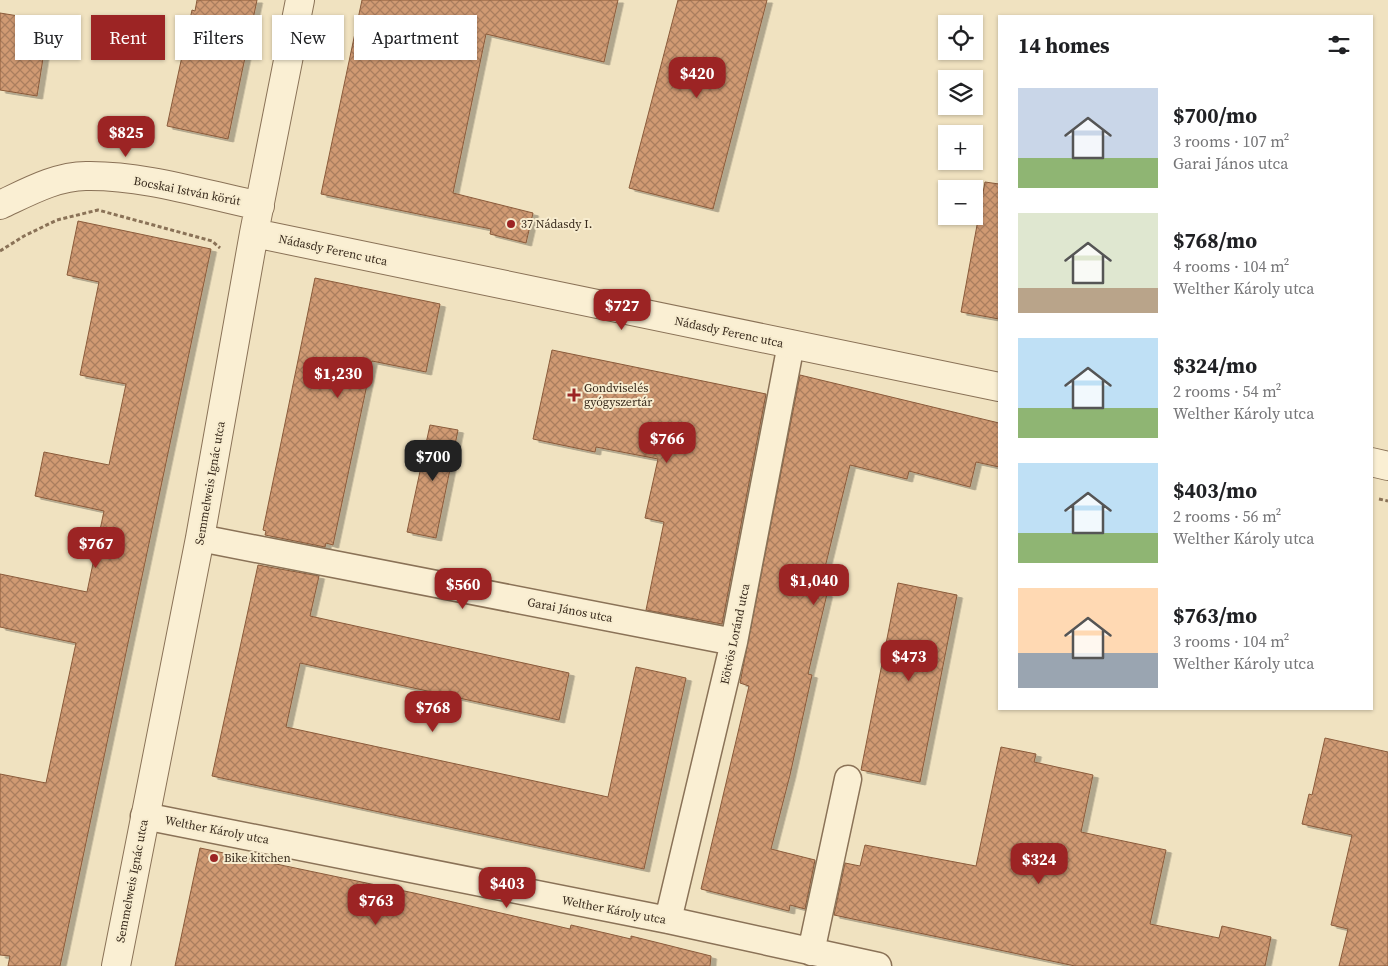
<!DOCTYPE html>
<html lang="en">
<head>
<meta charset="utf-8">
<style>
	:root { --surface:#fff; --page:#f2f2f2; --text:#202124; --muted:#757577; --accent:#9c2424 }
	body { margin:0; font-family:"Source Serif 4",serif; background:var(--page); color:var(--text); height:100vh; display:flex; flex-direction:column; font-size:19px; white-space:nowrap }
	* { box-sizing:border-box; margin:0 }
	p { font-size:16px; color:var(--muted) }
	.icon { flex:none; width:28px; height:28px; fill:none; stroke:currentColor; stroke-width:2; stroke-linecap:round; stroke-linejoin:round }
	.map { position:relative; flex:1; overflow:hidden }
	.drawer { position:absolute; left:998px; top:15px; width:375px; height:695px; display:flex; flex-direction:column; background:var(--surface); border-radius:0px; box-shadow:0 1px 4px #0004 }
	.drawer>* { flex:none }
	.top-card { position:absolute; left:15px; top:15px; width:475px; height:45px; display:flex; gap:10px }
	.fabs { position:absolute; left:938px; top:15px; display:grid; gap:10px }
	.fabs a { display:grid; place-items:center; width:45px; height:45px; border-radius:0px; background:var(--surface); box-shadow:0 1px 4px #0004; font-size:25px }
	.price { position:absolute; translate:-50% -42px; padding:0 11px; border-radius:10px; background:var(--accent); color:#fff; font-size:16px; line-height:32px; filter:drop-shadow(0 1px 2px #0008) }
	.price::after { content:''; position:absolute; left:50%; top:30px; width:15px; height:11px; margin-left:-8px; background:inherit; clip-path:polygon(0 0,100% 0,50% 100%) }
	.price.on { background:#222; color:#fff }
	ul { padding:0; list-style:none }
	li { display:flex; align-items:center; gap:15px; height:125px; padding:0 20px }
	li span { display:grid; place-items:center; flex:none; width:140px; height:100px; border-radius:0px; color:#555 }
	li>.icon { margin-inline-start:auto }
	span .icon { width:60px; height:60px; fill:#fffc; stroke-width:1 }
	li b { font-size:21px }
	h2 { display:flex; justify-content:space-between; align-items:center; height:60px; padding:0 20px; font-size:21px }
	.tag { padding:0 18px; border-radius:0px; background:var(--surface); box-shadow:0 1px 4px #0004; font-size:18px; line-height:45px }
	.tag.on { background:var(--accent); color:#fff }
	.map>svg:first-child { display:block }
	.building { fill:url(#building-cross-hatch); stroke:#8a5b3b; filter:url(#shadow) }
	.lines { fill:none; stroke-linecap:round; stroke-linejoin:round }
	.minor-casing { stroke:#8a7257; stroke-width:29 }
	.tertiary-casing { stroke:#8a7257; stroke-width:30 }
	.path { stroke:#8a7257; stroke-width:3; stroke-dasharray:4 2.5; stroke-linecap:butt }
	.minor { stroke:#faefd3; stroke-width:26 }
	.tertiary { stroke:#faefd3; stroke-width:28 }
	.poi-dot { fill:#9c2424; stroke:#f7eccf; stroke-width:2 }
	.labels { text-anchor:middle; stroke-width:4; stroke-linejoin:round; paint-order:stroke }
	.street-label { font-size:12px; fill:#382a1c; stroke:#f7eccf }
	.poi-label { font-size:12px; fill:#382a1c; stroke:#f7eccf; text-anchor:start }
</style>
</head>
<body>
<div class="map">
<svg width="1388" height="966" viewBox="0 0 1388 966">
	<defs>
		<pattern id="building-cross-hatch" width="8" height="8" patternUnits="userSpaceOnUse" patternTransform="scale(1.25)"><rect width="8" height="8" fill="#d09a73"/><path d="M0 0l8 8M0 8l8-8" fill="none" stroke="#aa7e5e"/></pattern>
		<filter id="shadow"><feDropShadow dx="5.5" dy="3" stdDeviation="0" flood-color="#0004"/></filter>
	</defs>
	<rect width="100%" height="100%" fill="#f0e2c0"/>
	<path class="building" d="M 197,0 L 257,0 L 228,139 L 167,126 L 192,10 L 195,11 Z
		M 362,0 L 618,0 L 604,62 L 486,34 L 453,193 L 533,213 L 526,243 L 490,234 L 491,229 L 321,194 Z
		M 678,0 L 767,0 L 713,209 L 629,188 Z
		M 0,13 L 37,19 L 32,44 L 45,46 L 37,96 L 0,90 Z
		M 985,182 L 999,184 L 999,319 L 961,312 Z
		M 78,221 L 211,249 L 60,966 L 8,966 L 10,956 L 0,955 L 0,774 L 46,783 L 76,643 L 0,627 L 0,574 L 87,592 L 104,511 L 35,496 L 44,452 L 109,465 L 126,384 L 80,375 L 99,282 L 67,275 Z
		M 315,278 L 440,304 L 426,372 L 372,361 L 333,545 L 326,543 L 325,547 L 265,535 L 266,531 L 263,530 Z
		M 552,350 L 766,394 L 722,624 L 646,610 L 664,522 L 645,518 L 658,459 L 596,447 L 595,452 L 533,439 Z
		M 800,375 L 999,423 L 999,467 L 976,462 L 970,487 L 909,471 L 907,479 L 850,465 L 819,592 L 827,594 L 808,674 L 812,675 L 790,775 L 771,849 L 815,860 L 805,909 L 790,905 L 789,911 L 701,889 L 749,686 L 740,683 Z
		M 430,425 L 458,430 L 436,538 L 407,532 Z
		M 258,565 L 319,576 L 310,616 L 569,673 L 559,720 L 300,663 L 286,727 L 608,797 L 636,667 L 686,678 L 644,869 L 212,776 Z
		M 898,583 L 957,595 L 920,782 L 861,770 Z
		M 1325,738 L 1388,752 L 1388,966 L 1339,966 L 1348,929 L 1331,925 L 1352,835 L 1302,824 L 1309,794 L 1312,795 Z
		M 1001,747 L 1036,754 L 1034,762 L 1093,775 L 1081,832 L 1166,850 L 1150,924 L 1219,938 L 1222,926 L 1271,937 L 1265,966 L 1075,966 L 834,915 L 845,863 L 860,866 L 865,845 L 976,866 Z
		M 200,848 L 414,893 L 570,929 L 571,925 L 631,939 L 631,936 L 711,956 L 710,966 L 175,966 Z"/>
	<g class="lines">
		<g class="minor-casing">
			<path id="minor" d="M 200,538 L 734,642
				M 144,816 L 668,920 L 878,966
				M 668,920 L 734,642 L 791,344
				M 811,952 L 848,779"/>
		</g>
		<g class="tertiary-casing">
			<path id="tertiary" d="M 0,205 C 26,193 56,176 86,176 C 144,175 203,194 260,206
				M 254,233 L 999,387
				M 1371,462 L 1388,466
				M 116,966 L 200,538 L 254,233 L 300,0"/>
		</g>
		<path class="path" d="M 0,251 L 24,236 L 57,220 L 98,210 L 212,241 L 220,248
			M 1379,499 L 1388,501"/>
		<use href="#minor" class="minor"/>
		<use href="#tertiary" class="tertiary"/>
	</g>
	<g class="poi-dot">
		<circle cx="511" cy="224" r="5"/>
		<path d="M571.5 387.5h5v5h5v5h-5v5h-5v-5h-5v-5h5z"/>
		<circle cx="214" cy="858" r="5"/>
	</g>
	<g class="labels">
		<g class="street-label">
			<text transform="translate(187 191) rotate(11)" y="4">Bocskai István körút</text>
			<text transform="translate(333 250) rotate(12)" y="4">Nádasdy Ferenc utca</text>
			<text transform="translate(729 332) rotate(12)" y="4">Nádasdy Ferenc utca</text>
			<text transform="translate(210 483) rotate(-80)" y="4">Semmelweis Ignác utca</text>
			<text transform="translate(570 610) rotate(11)" y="4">Garai János utca</text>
			<text transform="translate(735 634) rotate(-78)" y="4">Eötvös Loránd utca</text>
			<text transform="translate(217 830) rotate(11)" y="4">Welther Károly utca</text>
			<text transform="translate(132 881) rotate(-79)" y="4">Semmelweis Ignác utca</text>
			<text transform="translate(614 910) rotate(11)" y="4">Welther Károly utca</text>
		</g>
		<g class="poi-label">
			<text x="521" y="228">37 Nádasdy I.</text>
			<text x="584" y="392">Gondviselés<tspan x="584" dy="14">gyógyszertár</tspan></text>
			<text x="224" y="862">Bike kitchen</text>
		</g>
	</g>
</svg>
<div class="fabs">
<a><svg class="icon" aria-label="locate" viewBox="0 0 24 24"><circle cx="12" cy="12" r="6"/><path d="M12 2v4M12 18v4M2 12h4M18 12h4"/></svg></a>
<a><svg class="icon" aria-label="layers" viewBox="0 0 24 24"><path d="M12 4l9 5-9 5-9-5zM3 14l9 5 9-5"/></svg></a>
<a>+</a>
<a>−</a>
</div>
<b class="price" style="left:697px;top:99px">$420</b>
<b class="price" style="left:126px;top:158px">$825</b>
<b class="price" style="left:622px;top:331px">$727</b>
<b class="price" style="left:338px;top:399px">$1,230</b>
<b class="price" style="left:667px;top:464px">$766</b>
<b class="price on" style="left:433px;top:482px">$700</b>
<b class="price" style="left:96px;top:569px">$767</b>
<b class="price" style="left:814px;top:606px">$1,040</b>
<b class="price" style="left:463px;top:610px">$560</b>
<b class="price" style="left:909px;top:682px">$473</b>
<b class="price" style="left:433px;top:733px">$768</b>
<b class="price" style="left:1039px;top:885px">$324</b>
<b class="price" style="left:507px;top:909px">$403</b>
<b class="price" style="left:376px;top:926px">$763</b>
<div class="top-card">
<a class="tag">Buy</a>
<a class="tag on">Rent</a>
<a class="tag">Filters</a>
<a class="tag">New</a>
<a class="tag">Apartment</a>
</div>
<section class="drawer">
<h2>14 homes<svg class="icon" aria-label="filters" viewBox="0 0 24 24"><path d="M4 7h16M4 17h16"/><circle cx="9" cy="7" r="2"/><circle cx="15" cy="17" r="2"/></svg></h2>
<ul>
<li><span style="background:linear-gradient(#c9d6e8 70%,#8fb573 0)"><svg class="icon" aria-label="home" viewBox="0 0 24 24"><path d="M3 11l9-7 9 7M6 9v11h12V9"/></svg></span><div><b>$700/mo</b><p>3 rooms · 107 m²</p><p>Garai János utca</p></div></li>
<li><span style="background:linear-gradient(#dfe7d0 75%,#b9a48a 0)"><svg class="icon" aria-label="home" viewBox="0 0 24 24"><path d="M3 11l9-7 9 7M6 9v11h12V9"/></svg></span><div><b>$768/mo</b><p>4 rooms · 104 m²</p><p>Welther Károly utca</p></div></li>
<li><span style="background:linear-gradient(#bfe0f5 70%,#8fb573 0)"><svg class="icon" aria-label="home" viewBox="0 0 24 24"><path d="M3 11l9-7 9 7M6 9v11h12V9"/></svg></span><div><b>$324/mo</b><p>2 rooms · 54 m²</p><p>Welther Károly utca</p></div></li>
<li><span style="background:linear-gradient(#bfe0f5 70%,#8fb573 0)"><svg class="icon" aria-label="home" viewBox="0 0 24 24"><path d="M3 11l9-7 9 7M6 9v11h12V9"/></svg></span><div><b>$403/mo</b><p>2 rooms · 56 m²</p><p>Welther Károly utca</p></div></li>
<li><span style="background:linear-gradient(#ffd9b3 65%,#9aa5b1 0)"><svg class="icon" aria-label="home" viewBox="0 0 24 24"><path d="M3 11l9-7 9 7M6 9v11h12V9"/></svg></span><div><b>$763/mo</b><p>3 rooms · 104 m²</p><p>Welther Károly utca</p></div></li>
</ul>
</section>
</div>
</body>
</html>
